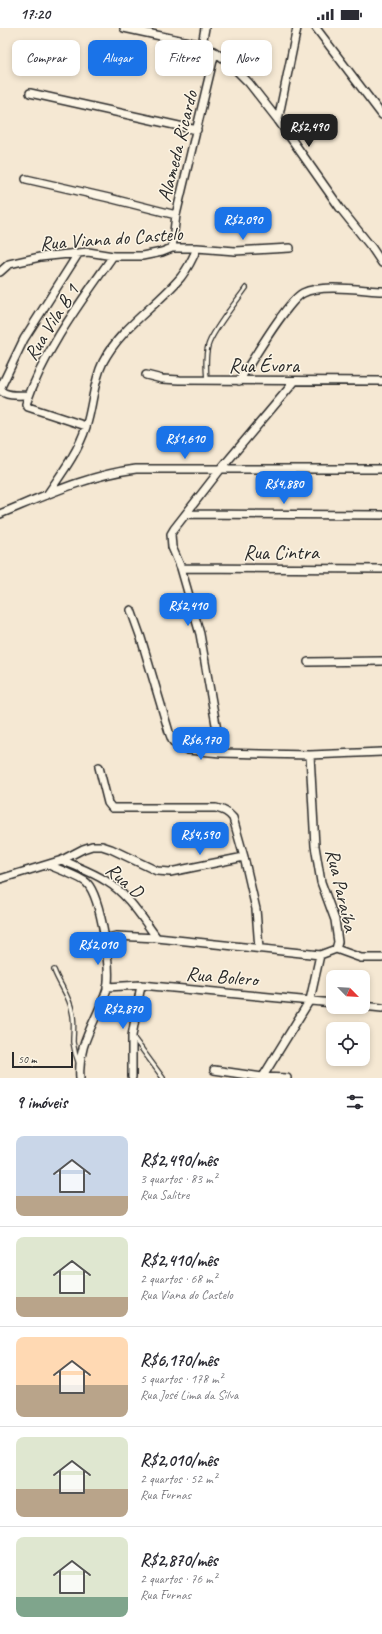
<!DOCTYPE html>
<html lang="pt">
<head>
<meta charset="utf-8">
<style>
	:root { --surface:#fff; --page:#f2f2f3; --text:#2b2b33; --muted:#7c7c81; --line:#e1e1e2; --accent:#1a73e8 }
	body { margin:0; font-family:Caveat,sans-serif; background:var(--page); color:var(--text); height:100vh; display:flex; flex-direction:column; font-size:15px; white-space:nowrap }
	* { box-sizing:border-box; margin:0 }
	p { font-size:13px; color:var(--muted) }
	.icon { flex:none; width:22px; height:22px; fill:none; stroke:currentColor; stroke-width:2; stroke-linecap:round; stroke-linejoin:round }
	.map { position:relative; height:1050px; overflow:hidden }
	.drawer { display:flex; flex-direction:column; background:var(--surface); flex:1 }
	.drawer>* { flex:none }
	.banner { position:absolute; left:12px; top:12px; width:358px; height:36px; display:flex; gap:8px }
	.needle { width:26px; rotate:114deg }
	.fabs { position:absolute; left:326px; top:942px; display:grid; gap:8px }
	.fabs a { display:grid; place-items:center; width:44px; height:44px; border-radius:8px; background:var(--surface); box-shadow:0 2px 6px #0003; font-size:20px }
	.scale { position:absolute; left:12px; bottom:10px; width:61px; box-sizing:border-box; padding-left:4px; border:2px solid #2b2b2b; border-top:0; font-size:11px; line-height:14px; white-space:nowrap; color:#2b2b2b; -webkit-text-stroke:3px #fcf5e5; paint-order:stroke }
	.price { position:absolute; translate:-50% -34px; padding:0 9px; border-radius:8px; background:var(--accent); color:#fff; font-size:13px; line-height:26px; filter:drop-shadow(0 1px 2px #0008) }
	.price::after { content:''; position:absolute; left:50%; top:24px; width:12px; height:9px; margin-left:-6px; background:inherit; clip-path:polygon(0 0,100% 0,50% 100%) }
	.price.selected { background:#222; color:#fff }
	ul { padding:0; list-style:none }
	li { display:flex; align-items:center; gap:12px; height:100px; padding:0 16px }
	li+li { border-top:1px solid var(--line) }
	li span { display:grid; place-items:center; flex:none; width:112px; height:80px; border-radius:8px; color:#555 }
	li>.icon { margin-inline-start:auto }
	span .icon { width:48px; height:48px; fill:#fffc; stroke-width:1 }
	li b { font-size:17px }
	h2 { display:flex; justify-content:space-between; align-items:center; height:48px; padding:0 16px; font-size:17px }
	.chip { padding:0 14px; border-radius:8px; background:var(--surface); box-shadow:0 2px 6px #0003; font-size:14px; line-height:36px }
	.chip.selected { background:var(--accent); color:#fff }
	.status { display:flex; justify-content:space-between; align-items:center; height:28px; padding:0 20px; background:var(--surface); direction:ltr }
	.status svg { height:11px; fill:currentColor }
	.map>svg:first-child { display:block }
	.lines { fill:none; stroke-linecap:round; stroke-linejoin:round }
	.service-casing { stroke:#2b2b2b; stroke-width:6 }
	.minor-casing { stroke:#2b2b2b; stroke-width:10 }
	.service { stroke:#fcf5e5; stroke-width:3.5 }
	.minor { stroke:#fcf5e5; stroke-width:7 }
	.labels { text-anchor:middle; stroke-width:3; stroke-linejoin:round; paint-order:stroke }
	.street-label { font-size:20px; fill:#2b2b2b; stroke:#fcf5e5 }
</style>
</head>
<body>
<div class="status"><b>17:20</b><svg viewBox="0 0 49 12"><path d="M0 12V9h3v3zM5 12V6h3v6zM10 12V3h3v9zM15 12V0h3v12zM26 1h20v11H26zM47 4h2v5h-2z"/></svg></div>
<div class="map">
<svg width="382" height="1050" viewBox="0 0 382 1050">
	<rect width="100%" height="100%" fill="#f5e8d3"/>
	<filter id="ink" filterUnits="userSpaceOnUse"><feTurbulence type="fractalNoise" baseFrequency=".025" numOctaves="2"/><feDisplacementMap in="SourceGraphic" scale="8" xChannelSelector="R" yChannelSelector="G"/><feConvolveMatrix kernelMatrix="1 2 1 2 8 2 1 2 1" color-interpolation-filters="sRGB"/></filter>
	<g filter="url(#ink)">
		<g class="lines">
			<g class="service-casing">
				<path id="service" d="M 207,352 C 206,341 205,329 208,318 C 212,303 236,274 246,260
					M 54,942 C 59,956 70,969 72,983 C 75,993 73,1003 73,1014 C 74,1022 76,1029 79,1036
					M 133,1009 L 163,1050"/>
			</g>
			<g class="minor-casing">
				<path id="minor" d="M 124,0 L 202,17 L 215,24 L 228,34 L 249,55 L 278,92 L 340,180 L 372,220 L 382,235
					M 316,0 L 382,87
					M 202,17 L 205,0
					M 30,65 L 197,102
					M 278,92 L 297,0
					M 26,151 L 109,170 L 176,187
					M 172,220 L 176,187 L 215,24
					M 197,220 L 235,223 L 290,220
					M 0,244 L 9,236 L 40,229 L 88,224 L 113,228 L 142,228 L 162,224 L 172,220 L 197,220 C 193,230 188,240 181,249 C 156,279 121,299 103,334 C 93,354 93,378 86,399 C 78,424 62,445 47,467
					M 146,347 L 162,351 L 180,352 L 382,353
					M 239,353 C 251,335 287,273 303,265 C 322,256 361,262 382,263
					M 0,361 L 24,311 L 78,226
					M 0,362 C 7,369 20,367 29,367
					M 86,398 L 28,379 L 26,376 C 45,321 80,275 113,228
					M 0,486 C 44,468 88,447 136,441 L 382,441
					M 186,486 L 382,487
					M 181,540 L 382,541
					M 131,582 L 141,610 L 169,704 L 172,712 L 177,718 L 188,722 L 221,725 L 310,727 L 382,724
					M 308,634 L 382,633
					M 221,725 L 200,606 L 181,540 L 172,519 L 171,506 L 174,501 L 220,442 L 295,353
					M 99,739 L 108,775 L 112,780 L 216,780 C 224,782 228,784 233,790 L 244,829
					M 62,832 C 77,839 92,844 106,853 C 128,866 142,890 157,910
					M 49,837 C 58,841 81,849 87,855 C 101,870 112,941 107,961 C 97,993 77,1015 80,1050
					M 0,851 L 62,832 L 83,821 L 92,818 L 102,818 L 111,821 L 157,843 L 170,844 L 244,829 L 256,881 L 259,921
					M 104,911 L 116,908 L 157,910 L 320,927
					M 336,921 L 361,930 L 382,930
					M 107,959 L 141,957 L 333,975
					M 363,978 L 382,980
					M 214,1042 L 262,1049 L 287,1050
					M 132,1049 L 132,1008 L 141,957
					M 262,1050 L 310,972 L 320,927 L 336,921 L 338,914 L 335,892 L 321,854 L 315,818 L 310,727"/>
			</g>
			<use href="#service" class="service"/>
			<use href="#minor" class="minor"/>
		</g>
	</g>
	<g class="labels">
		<g class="street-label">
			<text transform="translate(177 118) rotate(-76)" y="7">Alameda Ricardo</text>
			<text transform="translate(111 210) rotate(-4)" y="7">Rua Viana do Castelo</text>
			<text transform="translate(51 294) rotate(-58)" y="7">Rua Vila B 1</text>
			<text x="264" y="344">Rua Évora</text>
			<text x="281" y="531">Rua Cintra</text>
			<text transform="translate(125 852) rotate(41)" y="7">Rua D</text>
			<text transform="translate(342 862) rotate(77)" y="7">Rua Paraíba</text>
			<text transform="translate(222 948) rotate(5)" y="7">Rua Bolero</text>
		</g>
	</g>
</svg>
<div class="fabs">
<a><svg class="needle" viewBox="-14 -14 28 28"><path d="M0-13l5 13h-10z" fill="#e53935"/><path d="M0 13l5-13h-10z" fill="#7c7c81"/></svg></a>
<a><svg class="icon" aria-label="locate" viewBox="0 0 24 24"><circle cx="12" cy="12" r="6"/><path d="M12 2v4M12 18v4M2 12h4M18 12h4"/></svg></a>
</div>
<div class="scale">50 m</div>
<b class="price selected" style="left:309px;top:120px">R$2,490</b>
<b class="price" style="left:243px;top:213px">R$2,090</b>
<b class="price" style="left:185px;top:432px">R$1,610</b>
<b class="price" style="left:284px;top:477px">R$4,880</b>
<b class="price" style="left:188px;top:599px">R$2,410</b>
<b class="price" style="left:201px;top:733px">R$6,170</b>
<b class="price" style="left:200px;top:828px">R$4,590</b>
<b class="price" style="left:98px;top:938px">R$2,010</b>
<b class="price" style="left:123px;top:1002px">R$2,870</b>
<div class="banner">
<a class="chip">Comprar</a>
<a class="chip selected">Alugar</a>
<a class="chip">Filtros</a>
<a class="chip">Novo</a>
</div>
</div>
<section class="drawer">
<h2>9 imóveis<svg class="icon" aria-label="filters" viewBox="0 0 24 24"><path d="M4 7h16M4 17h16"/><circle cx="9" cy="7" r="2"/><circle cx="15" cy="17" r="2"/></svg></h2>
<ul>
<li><span style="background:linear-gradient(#c9d6e8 75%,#b9a48a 0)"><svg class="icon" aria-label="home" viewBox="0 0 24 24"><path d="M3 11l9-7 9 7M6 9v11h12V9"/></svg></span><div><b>R$2,490/mês</b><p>3 quartos · 83 m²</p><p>Rua Salitre</p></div></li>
<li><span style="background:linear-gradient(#dfe7d0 75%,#b9a48a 0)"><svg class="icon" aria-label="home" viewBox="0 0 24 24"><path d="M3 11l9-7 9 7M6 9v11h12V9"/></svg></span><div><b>R$2,410/mês</b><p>2 quartos · 68 m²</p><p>Rua Viana do Castelo</p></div></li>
<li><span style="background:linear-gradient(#ffd9b3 60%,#b9a48a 0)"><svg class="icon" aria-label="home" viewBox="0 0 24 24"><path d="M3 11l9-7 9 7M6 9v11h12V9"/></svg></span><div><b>R$6,170/mês</b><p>5 quartos · 178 m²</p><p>Rua José Lima da Silva</p></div></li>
<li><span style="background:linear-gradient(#dfe7d0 65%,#b9a48a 0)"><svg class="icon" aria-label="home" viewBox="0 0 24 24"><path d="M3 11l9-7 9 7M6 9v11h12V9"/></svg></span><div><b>R$2,010/mês</b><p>2 quartos · 52 m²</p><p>Rua Furnas</p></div></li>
<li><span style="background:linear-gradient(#dfe7d0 75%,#7fa58c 0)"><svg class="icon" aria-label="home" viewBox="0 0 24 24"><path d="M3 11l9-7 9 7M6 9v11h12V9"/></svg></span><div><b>R$2,870/mês</b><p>2 quartos · 76 m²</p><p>Rua Furnas</p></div></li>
</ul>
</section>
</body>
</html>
